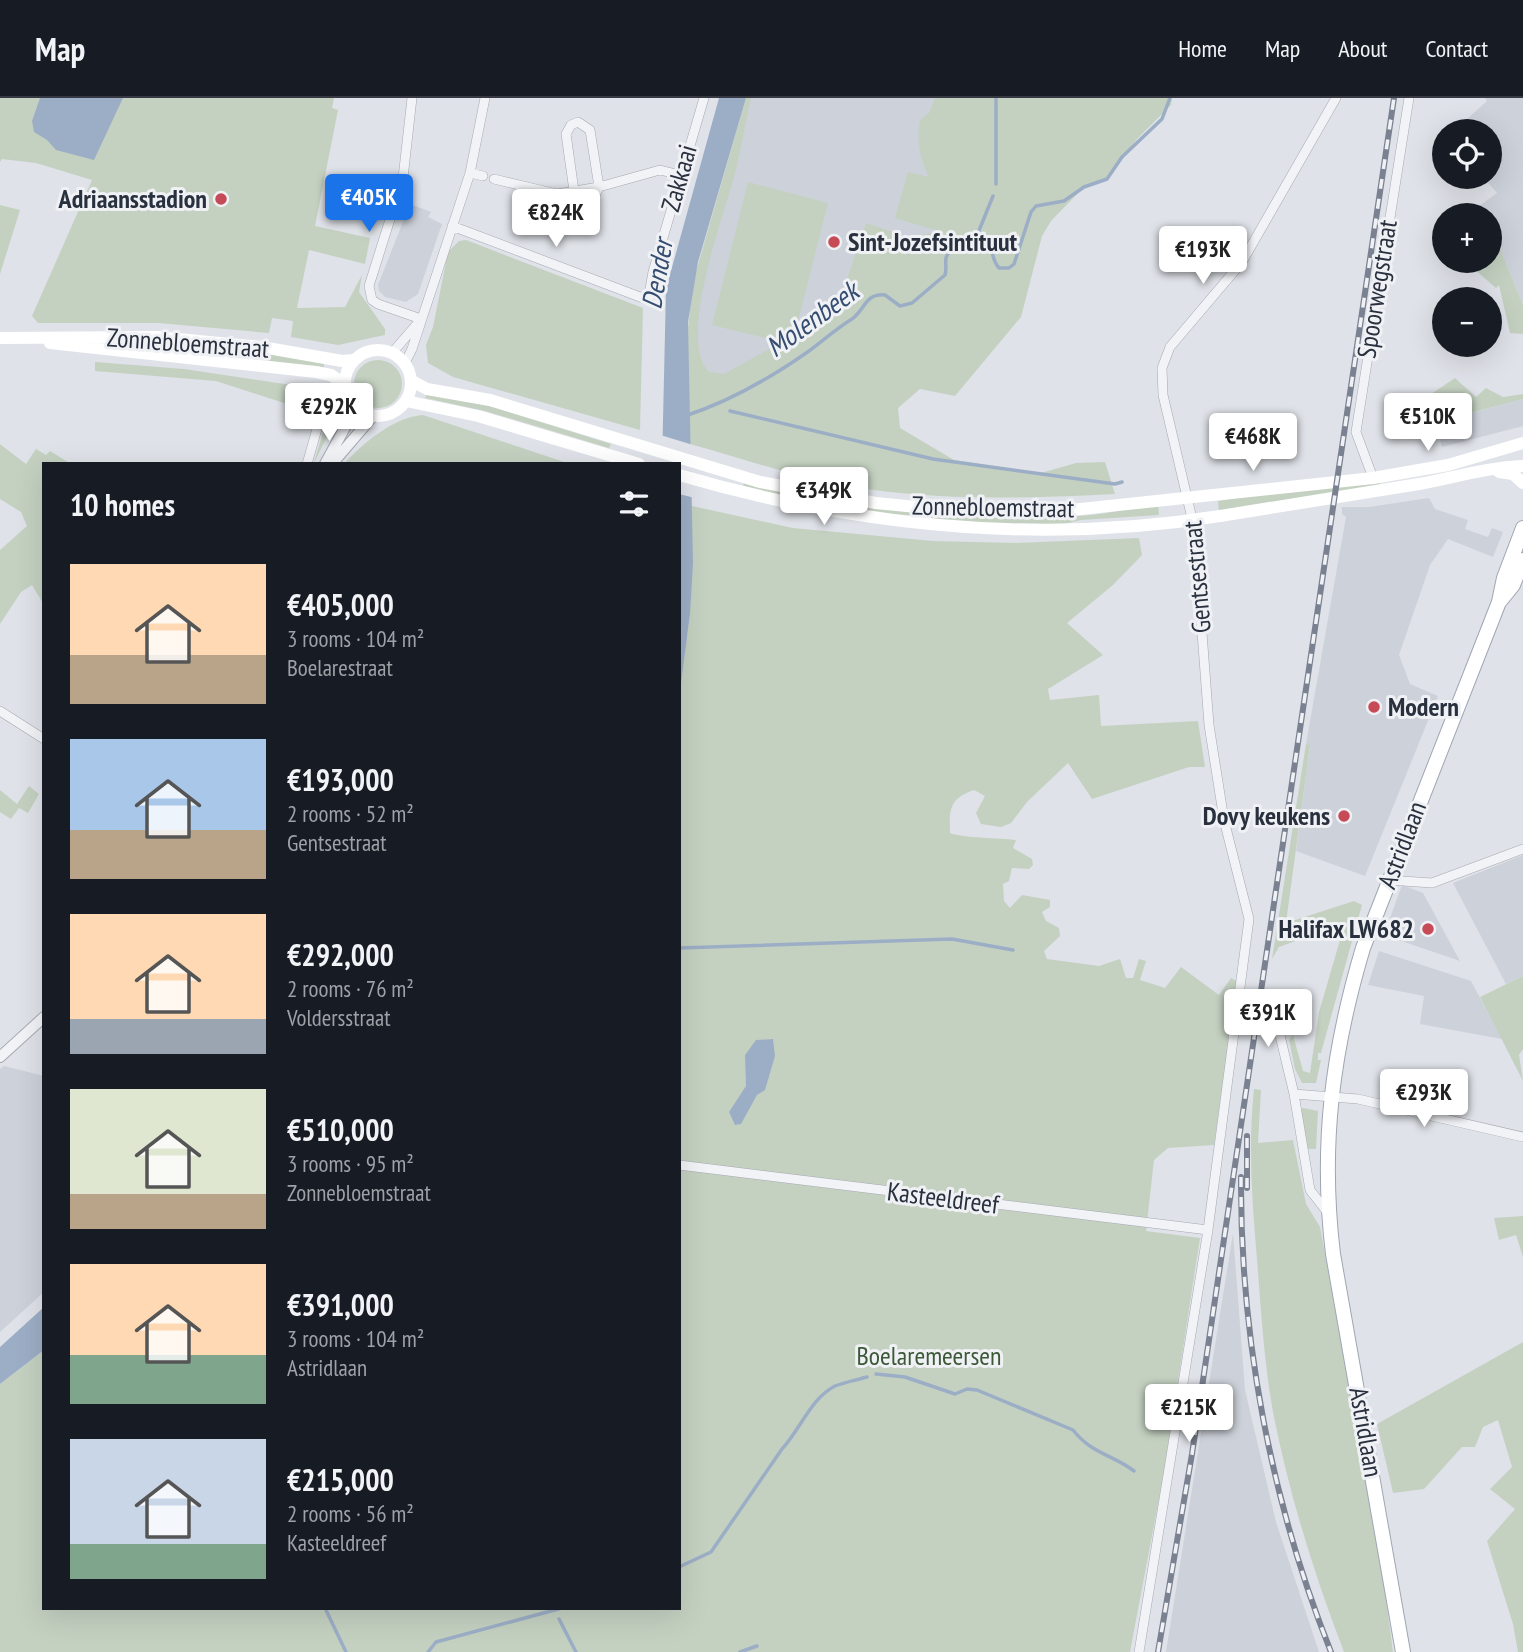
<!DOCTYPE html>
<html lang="en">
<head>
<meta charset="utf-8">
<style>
	:root { --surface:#171b24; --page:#242831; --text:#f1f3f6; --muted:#9ea1a6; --line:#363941; --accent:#1a73e8 }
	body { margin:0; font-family:"PT Sans Narrow",sans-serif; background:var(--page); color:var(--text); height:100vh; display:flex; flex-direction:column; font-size:26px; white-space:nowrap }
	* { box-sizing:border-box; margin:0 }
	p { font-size:23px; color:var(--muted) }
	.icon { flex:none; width:38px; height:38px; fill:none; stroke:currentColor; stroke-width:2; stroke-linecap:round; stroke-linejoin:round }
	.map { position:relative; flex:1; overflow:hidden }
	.panel { position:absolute; left:42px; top:364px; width:639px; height:1148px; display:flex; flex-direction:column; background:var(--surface); border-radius:0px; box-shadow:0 7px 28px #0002 }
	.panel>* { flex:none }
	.controls { position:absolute; left:1432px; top:21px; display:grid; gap:14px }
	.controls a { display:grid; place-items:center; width:70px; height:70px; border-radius:50%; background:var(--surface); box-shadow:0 7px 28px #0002; font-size:35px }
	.price { position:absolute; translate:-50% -60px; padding:0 16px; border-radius:7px; background:#fff; color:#222; font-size:23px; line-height:46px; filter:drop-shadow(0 2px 4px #0008) }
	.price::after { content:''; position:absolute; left:50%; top:42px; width:21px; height:16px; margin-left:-10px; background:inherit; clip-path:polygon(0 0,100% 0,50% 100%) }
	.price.current { background:var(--accent); color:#fff }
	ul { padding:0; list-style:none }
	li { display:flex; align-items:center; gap:21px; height:175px; padding:0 28px }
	li span { display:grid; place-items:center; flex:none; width:196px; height:140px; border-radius:0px; color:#555 }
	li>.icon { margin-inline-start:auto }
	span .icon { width:84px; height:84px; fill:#fffc; stroke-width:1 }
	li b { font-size:30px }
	h2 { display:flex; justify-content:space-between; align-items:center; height:84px; padding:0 28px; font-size:30px }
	header { display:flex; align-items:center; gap:42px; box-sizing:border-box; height:98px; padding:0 35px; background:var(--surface); border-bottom:2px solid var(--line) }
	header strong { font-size:33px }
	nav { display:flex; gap:38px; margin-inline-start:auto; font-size:24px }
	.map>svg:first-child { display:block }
	.built { fill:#cdd1d9 }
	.green { fill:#c4d1c1 }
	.water { fill:#9caec6 }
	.pier { fill:#dfe2e8 }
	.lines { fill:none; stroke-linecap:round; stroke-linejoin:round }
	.stream { stroke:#9caec6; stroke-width:3.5 }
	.minor-casing { stroke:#a5a9b2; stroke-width:10 }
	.tertiary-casing { stroke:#a5a9b2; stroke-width:12 }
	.primary-casing { stroke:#9fa6b3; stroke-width:16 }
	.minor { stroke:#f2f3f6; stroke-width:9 }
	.tertiary { stroke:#f2f3f6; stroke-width:10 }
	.secondary { stroke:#fff; stroke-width:12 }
	.primary { stroke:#fff; stroke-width:14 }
	.rail-casing { stroke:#7a8190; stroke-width:6 }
	.rail { stroke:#eff1f5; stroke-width:3.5; stroke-dasharray:10; stroke-linecap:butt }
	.poi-dot { fill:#c74a57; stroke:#eff1f5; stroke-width:2.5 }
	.labels { text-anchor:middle; stroke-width:6; stroke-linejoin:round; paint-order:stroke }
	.street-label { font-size:26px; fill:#29303e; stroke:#eff1f5 }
	.poi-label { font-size:26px; font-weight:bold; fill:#29303e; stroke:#eff1f5; text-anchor:end }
	.park-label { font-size:26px; fill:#3c5937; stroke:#eff1f5 }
	.water-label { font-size:28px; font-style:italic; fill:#354d70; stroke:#eff1f5 }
</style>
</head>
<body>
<header>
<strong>Map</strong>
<nav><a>Home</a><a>Map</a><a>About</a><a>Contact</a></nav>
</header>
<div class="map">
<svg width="1523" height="1554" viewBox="0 0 1523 1554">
	<rect width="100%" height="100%" fill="#dfe2e8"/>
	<path class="built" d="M 750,0 L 1162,0 L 693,305 L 701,172 Z
		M 1485,0 L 1523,0 L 1523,207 L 1496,142 L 1489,151 L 1489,117 L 1467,117 L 1497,95 L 1483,79 L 1489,79 L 1489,33 L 1454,33 L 1487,3 Z
		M 410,106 L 431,114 L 428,119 L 442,126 L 418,196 L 406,204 L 385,199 L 379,193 L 378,187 Z
		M 1523,301 L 1523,328 L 1442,349 L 1435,325 Z
		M 1429,400 L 1435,411 L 1468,422 L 1465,431 L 1488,439 L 1492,430 L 1503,434 L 1493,459 L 1448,441 L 1430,467 L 1399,557 L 1410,586 L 1438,598 L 1365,778 L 1296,753 L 1310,647 L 1306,646 L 1346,419 L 1342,416 L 1342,409 L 1369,409 Z
		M 1523,757 L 1523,878 L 1506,886 L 1453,785 Z
		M 1402,787 L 1423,795 L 1460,863 L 1384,837 Z
		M 1379,853 L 1471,883 L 1502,941 L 1420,926 L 1424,898 L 1368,887 Z
		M 4,968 L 44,978 L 44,1194 L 0,1234 L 0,971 Z
		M 1233,1135 L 1245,1292 L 1276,1424 L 1319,1554 L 1166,1554 Z"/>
	<path class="green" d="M 0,0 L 334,0 L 332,10 L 338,12 L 315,128 L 370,140 L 365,166 L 309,152 L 297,210 L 345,209 L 362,177 L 359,194 L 385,231 L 385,237 L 338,247 L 291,239 L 293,223 L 272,220 L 269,235 L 159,225 L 38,225 L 32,218 L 92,82 L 36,65 L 2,61 L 0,64 Z
		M 746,0 L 751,0 C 745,26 741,53 734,79 C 723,121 677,241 709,274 L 724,276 L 782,244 L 712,227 L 748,84 L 828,105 L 795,235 L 861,193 L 845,187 L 866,125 L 911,140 L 938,133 L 895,120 L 908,74 L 929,79 C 920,61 916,43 920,22 L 929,15 L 935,0 L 1172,0 L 1171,7 L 1137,41 L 1109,78 L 1081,92 L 1051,123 L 1042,138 L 1021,219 L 955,298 L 920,291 L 898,310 L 900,330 L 954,362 L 1041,375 L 1076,365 L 1105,364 L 1115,396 C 1017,401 915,404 818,382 C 775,372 733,358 690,346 L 687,239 L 693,184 Z
		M 0,107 L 20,112 L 0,176 Z
		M 1496,141 L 1523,207 L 1523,236 L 1510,235 L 1499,187 L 1496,190 L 1474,171 L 1481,163 L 1489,163 L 1489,151 Z
		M 466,142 L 643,210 L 640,332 L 453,279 L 428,265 L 426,247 L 433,229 L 448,154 L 459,143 Z
		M 99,241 L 254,251 L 324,265 L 324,272 L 103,250 Z
		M354 286a24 24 0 1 1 48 0a24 24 0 1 1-48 0Z
		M 95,264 L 184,271 L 318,291 L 315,315 L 216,283 L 95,273 Z
		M 1455,280 L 1476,299 L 1486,290 L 1503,299 L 1523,296 L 1523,301 L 1414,330 L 1409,311 Z
		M 323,294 L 335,304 L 342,322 L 332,328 L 314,365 L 328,316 L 320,312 Z
		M 427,295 L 467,301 L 611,346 L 609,350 L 485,313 L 425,300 Z
		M 423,317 L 570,366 L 344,366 C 363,345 394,319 423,317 Z
		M 0,346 L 26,366 L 36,351 L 46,357 L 50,353 L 71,366 L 44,366 L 44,507 L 32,487 L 21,494 L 0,526 L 0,452 L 27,428 L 21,414 L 0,401 Z
		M 744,385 C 853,410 966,426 1079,418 C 1105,417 1132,409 1158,404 L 1159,417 L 1081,422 L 1055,428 L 976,427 L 845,410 L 743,389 Z
		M 1380,385 L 1379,388 L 1219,414 L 1218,403 L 1307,389 Z
		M 692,408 L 793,430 L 933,443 L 1015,445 L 1139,440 L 1142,457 L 1113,487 L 1067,525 L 1103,557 L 1048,591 L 1050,602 L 1099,597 L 1101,628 L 1198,623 L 1205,669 L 1189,669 L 1092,701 L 1068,665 L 1027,704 L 1011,725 L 1001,729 L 981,726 L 976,715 L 985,698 L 974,692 C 950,700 949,711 950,735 C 963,740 1000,740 1016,742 L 1013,750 L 1032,761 L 1033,767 L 1029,771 L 1012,770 L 1009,783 L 1003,786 L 1004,803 L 1010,810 L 1022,797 L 1050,802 L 1050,809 L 1042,814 L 1046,823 L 1059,830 L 1060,838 L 1044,853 L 1047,861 L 1099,868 L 1120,861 L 1126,880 L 1133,880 L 1139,861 L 1146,863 L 1140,882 L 1165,890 L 1181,869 L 1219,897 L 1231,880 L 1237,883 L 1214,1047 L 1168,1050 L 1154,1062 L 1146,1133 L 1200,1140 L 1164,1374 L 1130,1554 L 0,1554 L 0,1286 L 44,1252 L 44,1510 L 679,1510 L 679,601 L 690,516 Z
		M 1306,646 L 1310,647 L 1286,825 L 1354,803 L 1362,807 L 1321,955 L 1318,955 L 1318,962 L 1321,962 L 1316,985 L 1302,985 L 1295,971 L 1289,942 L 1293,937 L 1303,973 L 1310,975 L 1319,914 L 1345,825 L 1279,849 L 1272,861 Z
		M 29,688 L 39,696 L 28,715 L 19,710 L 11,721 L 0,714 L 0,692 L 17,706 Z
		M 1523,878 L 1523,951 L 1519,957 L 1523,983 L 1480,899 Z
		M 1254,991 L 1261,992 L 1258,1045 L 1293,1042 L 1306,1106 L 1320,1129 L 1379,1448 L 1393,1554 L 1344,1554 C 1314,1476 1289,1396 1273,1314 C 1264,1264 1261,1212 1257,1161 C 1252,1104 1248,1047 1254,991 Z
		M 1303,1010 L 1318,1013 L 1316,1051 L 1308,1051 L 1300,1013 Z
		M 1523,1118 L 1523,1159 L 1516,1137 L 1499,1142 L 1494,1120 Z
		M 1523,1244 L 1523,1554 L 1518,1554 L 1513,1526 L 1487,1443 L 1515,1411 L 1490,1391 L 1512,1369 L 1498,1322 L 1483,1329 L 1475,1349 L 1462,1349 L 1424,1391 L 1393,1395 L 1377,1326 Z"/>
	<path class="water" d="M 40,0 L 123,0 L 94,62 L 56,52 L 47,42 L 34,34 L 32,23 Z
		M 719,0 L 746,0 L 698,164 L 688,224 L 693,465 L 690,516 L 679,601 L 679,366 L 662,366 L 666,191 Z
		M 773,941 L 775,958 L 765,992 L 757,997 L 741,1026 L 735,1027 L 729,1014 L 746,988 L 745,957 L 756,942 Z
		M 44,1209 L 44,1252 L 0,1286 L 0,1249 Z"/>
	<path class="pier" d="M 657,336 L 693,347 L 695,400 L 679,396 L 679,366 L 658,366 Z"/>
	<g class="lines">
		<path class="stream" d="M 996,0 L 996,86
			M 978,135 L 993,98
			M 730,313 L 933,361 L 1115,386 L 1122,384
			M 685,318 C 728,304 772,279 809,253 C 824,242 837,230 852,221 C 865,212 865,195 885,197 L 900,208 L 912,205 L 945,177 C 947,170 945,166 946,160 C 949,149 974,134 984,136 C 995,147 989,159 999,170 L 1009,170 L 1014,166 L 1031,114 L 1036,108 L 1064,103 L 1084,89 L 1107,81 L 1122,59 L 1162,21 L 1170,0
			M 679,850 L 952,841 L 1013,852
			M 876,1276 L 905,1279 L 955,1296 L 967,1291 L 977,1292 L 1073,1332 C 1093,1357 1112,1356 1134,1373
			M 679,1469 L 711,1454 L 782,1351 C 800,1332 811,1300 835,1288 C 845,1284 857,1282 867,1279
			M 325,1510 L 346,1554
			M 559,1521 L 576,1554
			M 428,1554 L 436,1544 L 562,1510
			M 740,1554 L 757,1548"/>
		<g class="minor-casing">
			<path id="minor" d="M 412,0 L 403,80 L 369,188 L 372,202 L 378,206 L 421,221
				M 470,75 L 483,78
				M 494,81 L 557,96 L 599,89 L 590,32 L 578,24 L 571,27 L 566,36 L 574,93
				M 561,97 L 591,106 L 599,89 L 660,72 L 680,77
				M 452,128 L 648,202 L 653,174 L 704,0
				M 392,255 L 418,225
				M 405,265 L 412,251 L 470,75 L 485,0
				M 307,366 L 321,317
				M 1373,380 L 1356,334 L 1409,0
				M 0,613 L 44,641
				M 1388,782 L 1432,785 L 1523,751
				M 1271,900 L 1294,996 L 1310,1092 L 1328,1115
				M 1294,996 L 1358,1001 L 1523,1039
				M 679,1067 L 1208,1132
				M 1139,1554 L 1208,1132 L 1249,821 L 1224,722 L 1209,627 L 1194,429 L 1163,297 L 1162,270 L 1170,249 L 1242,164 L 1336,0"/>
		</g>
		<g class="tertiary-casing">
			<path id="tertiary" d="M 325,366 L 348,324 L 352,305
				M 332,366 L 373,318
				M 0,959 L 44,919"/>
		</g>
		<g class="primary-casing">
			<path id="primary" d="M 1500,503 L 1513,487 L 1523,462
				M 1403,1554 L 1333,1156 C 1320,1048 1332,954 1363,850 L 1499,504 L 1504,480 L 1523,430"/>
		</g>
		<use href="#minor" class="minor"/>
		<use href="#tertiary" class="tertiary"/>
		<path class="secondary" d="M 0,240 L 157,239 L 262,249 L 342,263 L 354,262
			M 50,245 L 316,274 L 331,277 L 345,287
			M345 285a33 33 0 1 1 66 0a33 33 0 1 1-66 0Z
			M 412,283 L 427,291 L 490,302 L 760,384 L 876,405 L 958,413 L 1071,412 L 1373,380 L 1448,367 L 1523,345
			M 406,303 L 478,318 L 639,366
			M 1499,374 L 1513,376 L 1523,385
			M 679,377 C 855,428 1038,447 1220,418 C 1286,408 1352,397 1419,386 C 1453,380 1488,369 1523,368"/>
		<use href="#primary" class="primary"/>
		<g class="rail-casing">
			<path id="rail" d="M 1241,1079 C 1240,1240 1271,1404 1331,1554
				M 1247,1090 L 1247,1038
				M 1158,1554 L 1192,1356 L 1394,0"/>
		</g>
		<use href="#rail" class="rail"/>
	</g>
	<g class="poi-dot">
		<circle cx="221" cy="101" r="7"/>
		<circle cx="834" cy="144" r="7"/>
		<circle cx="1374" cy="609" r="7"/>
		<circle cx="1344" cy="718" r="7"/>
		<circle cx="1428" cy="831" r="7"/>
	</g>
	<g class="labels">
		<g class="street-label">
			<text transform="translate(679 80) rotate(-74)" y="9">Zakkaai</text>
			<text transform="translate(1377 191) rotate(-81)" y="9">Spoorwegstraat</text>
			<text transform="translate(188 245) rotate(4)" y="9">Zonnebloemstraat</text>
			<text transform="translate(993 409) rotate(1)" y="9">Zonnebloemstraat</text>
			<text transform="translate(1197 479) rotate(-95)" y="9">Gentsestraat</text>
			<text transform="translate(1402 747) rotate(-69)" y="9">Astridlaan</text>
			<text transform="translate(943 1100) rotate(7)" y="9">Kasteeldreef</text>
			<text transform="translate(1366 1334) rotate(80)" y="9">Astridlaan</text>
		</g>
		<g class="poi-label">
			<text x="207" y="110">Adriaansstadion</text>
			<text x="848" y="153" text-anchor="start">Sint-Jozefsintituut</text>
			<text x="1388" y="618" text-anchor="start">Modern</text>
			<text x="1330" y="727">Dovy keukens</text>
			<text x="1414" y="840">Halifax LW682</text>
		</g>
		<g class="park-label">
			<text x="929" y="1267">Boelaremeersen</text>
		</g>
		<g class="water-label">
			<text transform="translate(657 176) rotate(-80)" y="10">Dender</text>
			<text transform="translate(812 221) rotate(-36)" y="10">Molenbeek</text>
		</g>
	</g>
</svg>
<div class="controls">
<a><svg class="icon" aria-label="locate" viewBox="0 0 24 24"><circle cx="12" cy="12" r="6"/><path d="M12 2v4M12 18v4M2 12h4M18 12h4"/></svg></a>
<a>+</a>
<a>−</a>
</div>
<b class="price current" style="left:369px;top:136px">€405K</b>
<b class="price" style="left:556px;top:151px">€824K</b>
<b class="price" style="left:1203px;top:188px">€193K</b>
<b class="price" style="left:329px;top:345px">€292K</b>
<b class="price" style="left:1428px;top:355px">€510K</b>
<b class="price" style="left:1253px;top:375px">€468K</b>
<b class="price" style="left:824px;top:429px">€349K</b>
<b class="price" style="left:1268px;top:951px">€391K</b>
<b class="price" style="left:1424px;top:1031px">€293K</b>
<b class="price" style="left:1189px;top:1346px">€215K</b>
<section class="panel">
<h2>10 homes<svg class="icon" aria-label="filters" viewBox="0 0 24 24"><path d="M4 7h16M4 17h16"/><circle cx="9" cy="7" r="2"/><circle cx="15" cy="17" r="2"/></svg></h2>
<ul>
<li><span style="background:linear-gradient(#ffd9b3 65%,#b9a48a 0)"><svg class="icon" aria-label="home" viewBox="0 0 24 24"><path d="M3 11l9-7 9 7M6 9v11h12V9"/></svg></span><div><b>€405,000</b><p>3 rooms · 104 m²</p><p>Boelarestraat</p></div></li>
<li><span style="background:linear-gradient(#a9c7e8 65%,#b9a48a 0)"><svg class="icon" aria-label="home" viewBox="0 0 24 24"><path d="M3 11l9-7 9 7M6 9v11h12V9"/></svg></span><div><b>€193,000</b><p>2 rooms · 52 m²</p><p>Gentsestraat</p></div></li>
<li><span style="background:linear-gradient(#ffd9b3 75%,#9aa5b1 0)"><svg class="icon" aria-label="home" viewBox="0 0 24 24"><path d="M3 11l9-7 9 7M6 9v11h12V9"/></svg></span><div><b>€292,000</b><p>2 rooms · 76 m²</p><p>Voldersstraat</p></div></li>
<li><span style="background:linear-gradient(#dfe7d0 75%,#b9a48a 0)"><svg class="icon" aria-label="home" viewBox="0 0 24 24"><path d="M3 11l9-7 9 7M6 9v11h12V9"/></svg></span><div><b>€510,000</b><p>3 rooms · 95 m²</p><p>Zonnebloemstraat</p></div></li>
<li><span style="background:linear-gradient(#ffd9b3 65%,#7fa58c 0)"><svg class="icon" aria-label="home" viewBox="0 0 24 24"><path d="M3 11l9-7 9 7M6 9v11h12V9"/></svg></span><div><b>€391,000</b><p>3 rooms · 104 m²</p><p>Astridlaan</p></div></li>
<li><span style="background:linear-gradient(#c9d6e8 75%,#7fa58c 0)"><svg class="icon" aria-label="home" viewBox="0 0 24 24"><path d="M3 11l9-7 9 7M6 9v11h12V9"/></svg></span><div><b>€215,000</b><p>2 rooms · 56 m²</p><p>Kasteeldreef</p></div></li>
</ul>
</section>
</div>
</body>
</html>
